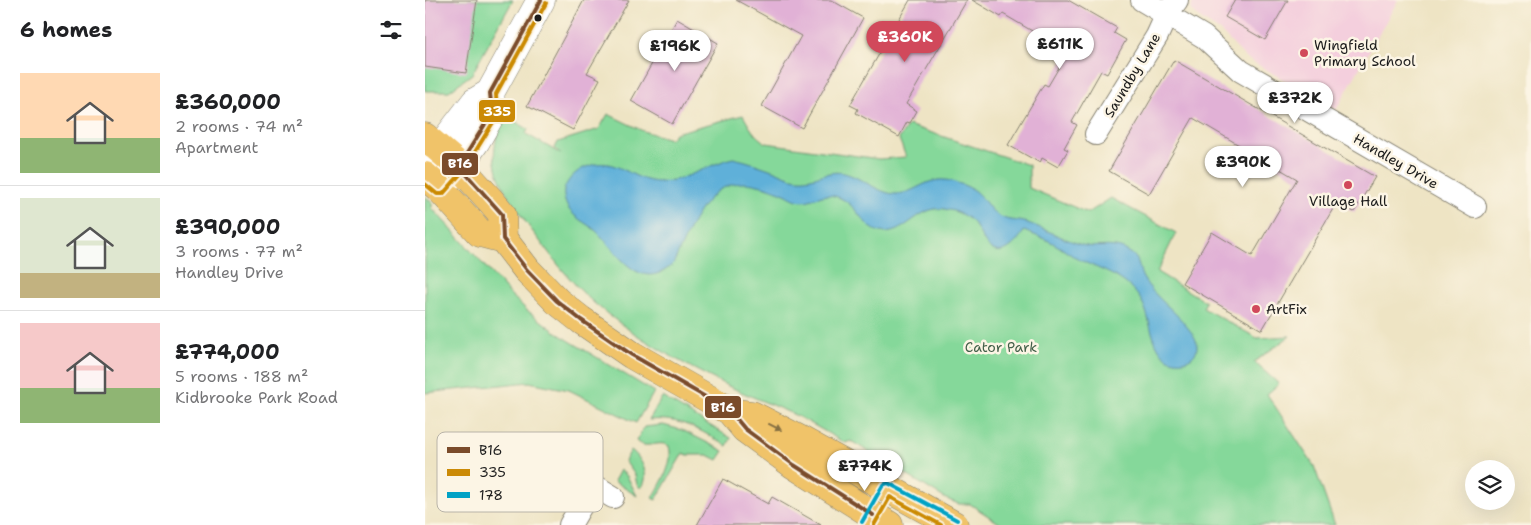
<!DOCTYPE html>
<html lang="en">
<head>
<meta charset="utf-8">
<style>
	:root { --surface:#fff; --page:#f2f2f2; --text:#202124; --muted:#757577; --line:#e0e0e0; --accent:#d1495b }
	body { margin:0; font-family:"Shantell Sans",sans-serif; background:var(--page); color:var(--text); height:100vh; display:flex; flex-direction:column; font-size:19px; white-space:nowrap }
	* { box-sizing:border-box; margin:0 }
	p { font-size:16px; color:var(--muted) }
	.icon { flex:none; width:28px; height:28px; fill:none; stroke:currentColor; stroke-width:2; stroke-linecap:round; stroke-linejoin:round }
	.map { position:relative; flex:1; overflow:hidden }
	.drawer { display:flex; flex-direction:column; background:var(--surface); width:425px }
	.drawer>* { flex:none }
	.fabs { position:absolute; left:1040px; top:460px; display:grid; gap:10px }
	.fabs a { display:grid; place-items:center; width:50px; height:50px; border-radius:50%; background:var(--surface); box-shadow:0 5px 20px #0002; font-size:25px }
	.price { position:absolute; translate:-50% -42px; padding:0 11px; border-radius:18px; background:#fff; color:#222; font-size:16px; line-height:32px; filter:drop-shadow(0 1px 2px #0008) }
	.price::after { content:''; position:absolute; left:50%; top:30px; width:15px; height:11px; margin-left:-8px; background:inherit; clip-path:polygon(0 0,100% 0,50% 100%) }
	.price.active { background:var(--accent); color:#fff }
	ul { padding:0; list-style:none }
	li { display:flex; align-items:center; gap:15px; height:125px; padding:0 20px }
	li+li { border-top:1px solid var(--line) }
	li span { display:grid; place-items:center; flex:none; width:140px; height:100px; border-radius:0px; color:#555 }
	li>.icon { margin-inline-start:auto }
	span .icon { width:60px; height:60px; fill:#fffc; stroke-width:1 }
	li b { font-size:21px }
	h2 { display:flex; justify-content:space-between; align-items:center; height:60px; padding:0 20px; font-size:21px }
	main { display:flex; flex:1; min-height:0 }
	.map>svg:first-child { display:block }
	.built { fill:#f4cfdd }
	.green { fill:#85d89a; stroke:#507a5b }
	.water { fill:#5eb0d9; stroke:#3d667a }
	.building { fill:#e1b1d6 }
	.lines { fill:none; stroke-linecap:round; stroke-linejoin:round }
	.minor-casing { stroke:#858070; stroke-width:24 }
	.tertiary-casing { stroke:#858070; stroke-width:29 }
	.trunk-casing { stroke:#858070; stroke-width:29 }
	.minor { stroke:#fff; stroke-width:22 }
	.tertiary { stroke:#fff; stroke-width:28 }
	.trunk { stroke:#f0c369; stroke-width:28 }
	.bus-1-casing { stroke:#fcf5e5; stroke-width:8 }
	.bus-2-casing { stroke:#fcf5e5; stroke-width:8 }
	.bus-3-casing { stroke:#fcf5e5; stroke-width:8 }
	.bus-1 { stroke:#7a4b2a; stroke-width:4 }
	.bus-2 { stroke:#cb8a06; stroke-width:4 }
	.bus-3 { stroke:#01a2c5; stroke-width:4 }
	.oneway { fill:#867042 }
	.bus-dot { fill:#1c1c1c; stroke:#fcf5e5; stroke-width:2 }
	.poi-dot { fill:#d1495b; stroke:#fcf5e5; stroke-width:2 }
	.labels { text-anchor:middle; stroke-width:5; stroke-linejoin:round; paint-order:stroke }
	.poi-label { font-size:14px; fill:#1c1c1c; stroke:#fcf5e5; text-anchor:start }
	.street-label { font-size:14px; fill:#1c1c1c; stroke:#fcf5e5 }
	.park-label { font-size:14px; fill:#415e48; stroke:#fcf5e5 }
	.key { fill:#fcf5e5; stroke:#b9b4a9; stroke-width:1 }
	.key-label { font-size:14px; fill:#1c1c1c }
	.line-badge { stroke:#fcf5e5; stroke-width:2 }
	.badge-label { font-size:14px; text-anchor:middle; font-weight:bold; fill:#fff }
</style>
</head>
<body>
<main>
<section class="drawer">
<h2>6 homes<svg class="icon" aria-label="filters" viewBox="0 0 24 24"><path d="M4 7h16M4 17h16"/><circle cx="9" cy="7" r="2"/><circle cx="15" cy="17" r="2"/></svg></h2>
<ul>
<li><span style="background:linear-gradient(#ffd9b3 65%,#8fb573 0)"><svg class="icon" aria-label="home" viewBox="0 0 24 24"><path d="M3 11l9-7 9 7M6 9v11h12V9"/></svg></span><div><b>£360,000</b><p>2 rooms · 74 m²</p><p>Apartment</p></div></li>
<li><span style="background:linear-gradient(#dfe7d0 75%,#c2b280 0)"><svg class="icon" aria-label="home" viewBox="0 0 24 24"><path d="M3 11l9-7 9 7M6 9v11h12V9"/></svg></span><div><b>£390,000</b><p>3 rooms · 77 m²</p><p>Handley Drive</p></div></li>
<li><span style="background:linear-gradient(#f6c9c9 65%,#8fb573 0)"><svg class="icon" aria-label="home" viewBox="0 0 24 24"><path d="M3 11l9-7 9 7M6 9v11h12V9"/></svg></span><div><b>£774,000</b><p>5 rooms · 188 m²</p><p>Kidbrooke Park Road</p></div></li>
</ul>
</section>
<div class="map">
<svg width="1106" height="525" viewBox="0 0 1106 525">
	<rect width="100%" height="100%" fill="#fcf5e5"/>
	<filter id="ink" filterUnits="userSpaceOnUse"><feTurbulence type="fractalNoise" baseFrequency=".02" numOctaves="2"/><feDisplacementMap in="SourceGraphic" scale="10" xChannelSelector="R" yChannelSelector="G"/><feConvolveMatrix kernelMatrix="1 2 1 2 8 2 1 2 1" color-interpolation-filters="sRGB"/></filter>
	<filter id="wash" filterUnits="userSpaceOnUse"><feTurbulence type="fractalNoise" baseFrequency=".0096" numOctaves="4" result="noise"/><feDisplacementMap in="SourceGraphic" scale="20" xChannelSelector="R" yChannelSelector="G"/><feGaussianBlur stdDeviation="1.12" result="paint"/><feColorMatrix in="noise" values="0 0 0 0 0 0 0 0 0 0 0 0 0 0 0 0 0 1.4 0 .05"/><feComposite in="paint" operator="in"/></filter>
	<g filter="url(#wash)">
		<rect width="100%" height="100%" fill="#eee4c4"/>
		<path class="built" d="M 768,0 L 973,0 L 911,110 L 821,58 L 796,32 L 770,15 L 766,9 Z"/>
		<path class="green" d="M 0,0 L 88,0 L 47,74 L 24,91 L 0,91 Z
			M 183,114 L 218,131 L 245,139 L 250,133 L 318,115 C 324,126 329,136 341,143 L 454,159 L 481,157 L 474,139 L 483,125 L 604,165 L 604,188 L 663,213 L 686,198 L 751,233 L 732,272 L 781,302 L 778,308 L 832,338 L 865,336 L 829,362 L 854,384 L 842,394 L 889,466 L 910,525 L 577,525 L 545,504 L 534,504 L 521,499 L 426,441 L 420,443 C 404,434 388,424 370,415 C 348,405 324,396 301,385 C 255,363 208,336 169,303 C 144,281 125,254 105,228 C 89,205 65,176 70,146 C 71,137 74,129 78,121 L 81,123 L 84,118 L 103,129 L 101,134 L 136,154 L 130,148 L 133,142 L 174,129 Z
			M 0,196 L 7,202 L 7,208 L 86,295 L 103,311 L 135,335 L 229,392 L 211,423 L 144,390 L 104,382 L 0,393 Z
			M 237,397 L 306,438 L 302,446 C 275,430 255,417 224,420 Z
			M 238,425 L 257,430 L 299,451 L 293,460 L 283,455 L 263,455 L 258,453 L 231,500 L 228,498 C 236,483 249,464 244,446 C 234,439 221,451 211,441 L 219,427 Z
			M 206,450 C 217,458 226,477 216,488 L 212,485 L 210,475 L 200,461 Z
			M 195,470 L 202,476 L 212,496 L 189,481 Z"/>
		<path class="water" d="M 308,158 C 323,161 336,166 350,171 C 357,174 365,178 372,179 C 389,181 403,169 419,173 C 436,177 455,194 470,194 C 491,194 502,175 526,181 C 536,184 547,187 554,195 C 562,202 565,212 576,217 C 583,221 594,220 603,223 C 620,229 636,238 654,244 C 673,251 688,240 707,254 C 716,261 713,269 718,278 C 730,298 750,310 763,328 C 767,333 772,339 772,346 C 772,361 753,365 742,358 C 724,345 727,315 714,297 C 699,276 677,271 655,260 C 645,255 637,248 628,243 C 619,238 608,235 599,231 C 590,246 573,263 559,241 C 555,234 551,225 544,219 C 539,215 531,211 524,210 C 494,201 481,238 455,232 C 439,228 433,208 419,200 C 397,187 389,205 372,200 C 369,199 365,197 362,195 C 353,191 343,187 333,185 C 282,172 266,228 248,264 C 214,295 193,252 171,231 C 162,223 148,218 142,206 C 139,200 137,191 141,185 C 145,177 153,170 161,167 C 192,154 205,182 236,182 C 261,181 284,164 308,158 Z"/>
		<g id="blocks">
			<path class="building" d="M 0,0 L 52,0 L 41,73 L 0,67 Z
				M 159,0 L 204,0 L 162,73 L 175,79 L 148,130 L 102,106 Z
				M 311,0 L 406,0 L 438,18 L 377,128 L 337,106 L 376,36 Z
				M 485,0 L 542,0 L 481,104 L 492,111 L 485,123 L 482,122 L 474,137 L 431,113 L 433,109 L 425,105 Z
				M 547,0 L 643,0 L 692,28 L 689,33 L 701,40 L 682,74 L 676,71 L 647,122 L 652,125 L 639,148 L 643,150 L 633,167 L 617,158 L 615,163 L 583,145 L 619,84 L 623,86 L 643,52 L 578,14 L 576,17 Z
				M 810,0 L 863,0 L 840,40 L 800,17 Z
				M 252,19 L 293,43 L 247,124 L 206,101 Z
				M 749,60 L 950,177 L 929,212 L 912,202 L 837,330 L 757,283 L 787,232 L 827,256 L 872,179 L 768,118 L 724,194 L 684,171 Z
				M 298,479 L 343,504 L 347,497 L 396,525 L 272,525 Z"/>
		</g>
	</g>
	<g filter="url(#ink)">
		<use href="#blocks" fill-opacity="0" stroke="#858070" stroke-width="1"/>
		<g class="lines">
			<g class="minor-casing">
				<path id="minor" d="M 717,0 L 779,37 L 816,71 L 1050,207
					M 671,134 L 732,36 L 742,14 L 752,0
					M 145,471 L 188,497
					M 145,525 L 168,485"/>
			</g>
			<g class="tertiary-casing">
				<path id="tertiary" d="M 0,167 L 50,102 L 65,93
					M 15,189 L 34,166 L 51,141 L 67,113 L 65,93 L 116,0"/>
			</g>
			<g class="trunk-casing">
				<path id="trunk" d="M 0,137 L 34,166 L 66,201 L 77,214 L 78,239 L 102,270 L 132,301 L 156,320 L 207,355 L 305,411 L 320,429 L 369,465 L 464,525
					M 0,176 L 15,189 L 55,233 L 78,239
					M 313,413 L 327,415 L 374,439 L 529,525"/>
			</g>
			<use href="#minor" class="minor"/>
			<use href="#tertiary" class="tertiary"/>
			<use href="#trunk" class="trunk"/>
			<g class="bus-1-casing">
				<path id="bus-1" d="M 116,0 L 65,93 L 67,113 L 34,166 L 77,214 L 78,239 L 102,270 L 132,301 L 156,320 L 207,355 L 305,411 L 320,429 L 369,465 L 448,515"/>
			</g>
			<g class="bus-2-casing">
				<path id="bus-2" d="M 0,184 L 12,194 L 18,194 L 39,170 L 72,116 L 71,94 L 121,3
					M 449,525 L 465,497 L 516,525"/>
			</g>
			<g class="bus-3-casing">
				<path id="bus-3" d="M 437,522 L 458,485 L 463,483 L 532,520"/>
			</g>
			<use href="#bus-1" class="bus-1"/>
			<use href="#bus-2" class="bus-2"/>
			<use href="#bus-3" class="bus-3"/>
		</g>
		<defs><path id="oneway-solid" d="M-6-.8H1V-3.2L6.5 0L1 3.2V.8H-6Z" transform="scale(1.25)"/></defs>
		<use class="oneway" href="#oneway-solid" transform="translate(350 427) rotate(27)"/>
	</g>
	<circle class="bus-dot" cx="113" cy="18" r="4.5"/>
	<g class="poi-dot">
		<circle cx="879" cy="53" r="5"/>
		<circle cx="923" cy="185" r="5"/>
		<circle cx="831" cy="309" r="5"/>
	</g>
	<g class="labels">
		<g class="poi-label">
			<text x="889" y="50">Wingfield<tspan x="889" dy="16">Primary School</tspan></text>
			<text x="923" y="206" text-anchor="middle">Village Hall</text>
			<text x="841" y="314">ArtFix</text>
		</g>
		<g class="street-label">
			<text transform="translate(707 75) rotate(-59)" y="5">Saundby Lane</text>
			<text transform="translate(971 161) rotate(30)" y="5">Handley Drive</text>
		</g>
		<g class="park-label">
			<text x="576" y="352">Cator Park</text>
		</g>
	</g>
	<rect x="12" y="432" width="166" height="80" rx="8" class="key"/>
	<rect x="22" y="447" width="23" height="6" fill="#7a4b2a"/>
	<rect x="22" y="469" width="23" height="7" fill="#cb8a06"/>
	<rect x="22" y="492" width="23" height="6" fill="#01a2c5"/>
	<g class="key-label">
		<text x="54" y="455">B16</text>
		<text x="54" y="477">335</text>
		<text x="54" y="500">178</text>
	</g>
	<g class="line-badge">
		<rect x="53" y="99" width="38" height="24" rx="5" fill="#cb8a06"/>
		<rect x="16" y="152" width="38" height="24" rx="5" fill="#7a4b2a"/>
		<rect x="279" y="395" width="38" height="24" rx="5" fill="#7a4b2a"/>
	</g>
	<g class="badge-label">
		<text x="72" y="116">335</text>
		<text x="35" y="168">B16</text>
		<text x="298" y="412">B16</text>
	</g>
</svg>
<div class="fabs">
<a><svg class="icon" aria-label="layers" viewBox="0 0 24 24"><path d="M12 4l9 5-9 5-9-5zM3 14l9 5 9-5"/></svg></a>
</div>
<b class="price active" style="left:480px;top:63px">£360K</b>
<b class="price" style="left:635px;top:70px">£611K</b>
<b class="price" style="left:250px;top:72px">£196K</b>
<b class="price" style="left:870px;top:124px">£372K</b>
<b class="price" style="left:818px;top:188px">£390K</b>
<b class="price" style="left:440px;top:492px">£774K</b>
</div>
</main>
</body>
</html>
